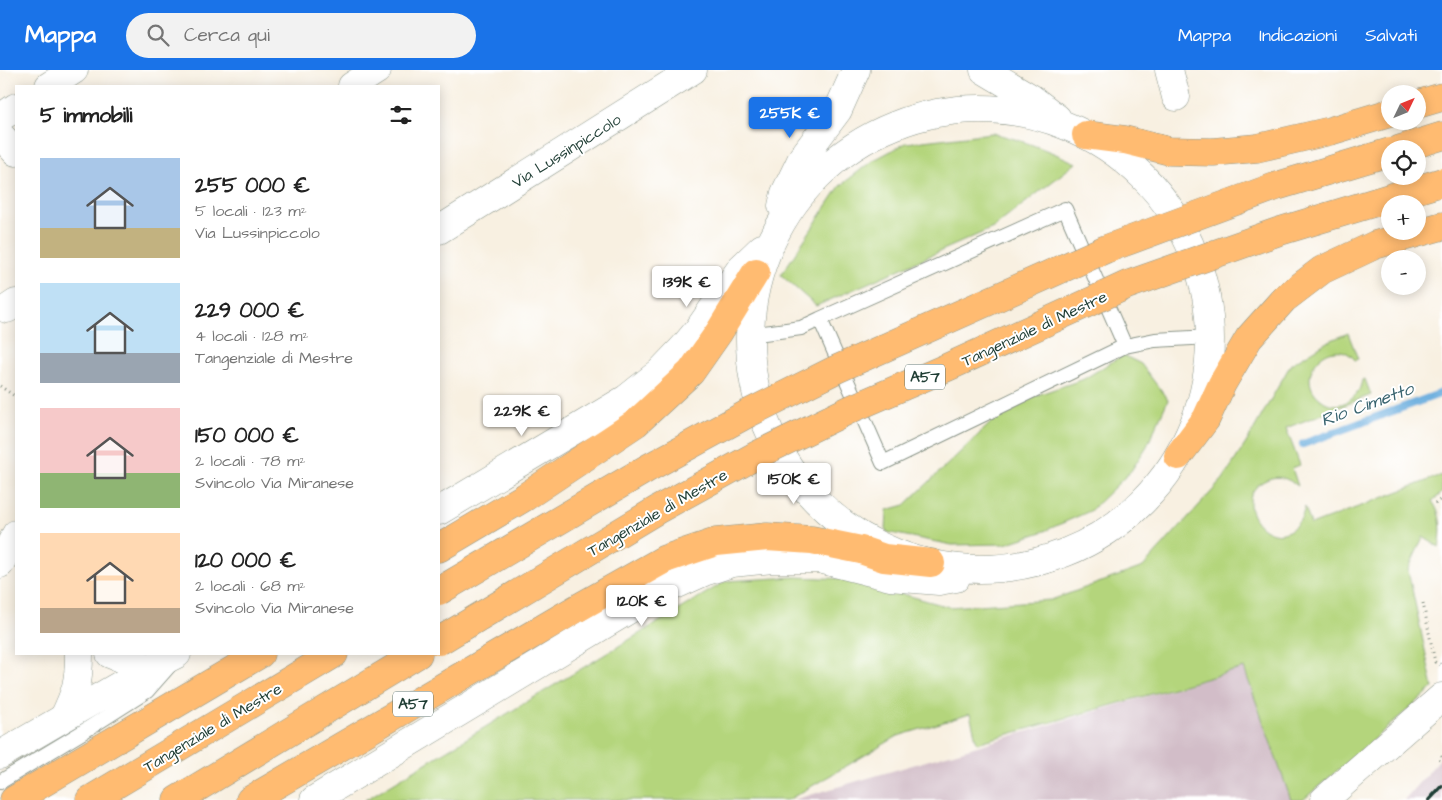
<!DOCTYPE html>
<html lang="it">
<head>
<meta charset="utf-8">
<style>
	:root { --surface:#fff; --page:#f2f2f2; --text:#222; --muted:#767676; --accent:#1a73e8 }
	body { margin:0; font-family:"Architects Daughter",sans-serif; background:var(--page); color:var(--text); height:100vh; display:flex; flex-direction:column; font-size:19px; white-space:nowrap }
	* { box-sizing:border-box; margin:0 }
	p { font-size:16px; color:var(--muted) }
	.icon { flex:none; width:28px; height:28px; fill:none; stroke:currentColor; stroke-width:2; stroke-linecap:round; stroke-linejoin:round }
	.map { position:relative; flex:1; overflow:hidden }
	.details { position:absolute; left:15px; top:15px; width:425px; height:570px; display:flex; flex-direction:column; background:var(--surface); border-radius:0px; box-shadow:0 2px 12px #0003 }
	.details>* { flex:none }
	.needle { width:32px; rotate:47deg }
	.controls { position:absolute; left:1381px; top:15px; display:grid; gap:10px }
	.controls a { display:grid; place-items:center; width:45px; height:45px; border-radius:50%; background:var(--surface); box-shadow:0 2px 12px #0003; font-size:25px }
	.price { position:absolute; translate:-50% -42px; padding:0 11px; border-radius:5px; background:#fff; color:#222; font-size:16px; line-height:32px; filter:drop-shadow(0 1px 2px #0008) }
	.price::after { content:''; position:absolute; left:50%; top:30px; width:15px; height:11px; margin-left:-8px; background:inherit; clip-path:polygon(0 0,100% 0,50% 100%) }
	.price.active { background:var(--accent); color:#fff }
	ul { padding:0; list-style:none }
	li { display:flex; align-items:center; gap:15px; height:125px; padding:0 25px }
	li span { display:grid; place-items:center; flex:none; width:140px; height:100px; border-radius:0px; color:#555 }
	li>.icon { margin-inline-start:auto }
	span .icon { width:60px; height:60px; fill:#fffc; stroke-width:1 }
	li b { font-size:21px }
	h2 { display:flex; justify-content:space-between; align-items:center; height:60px; padding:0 25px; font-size:21px }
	header { display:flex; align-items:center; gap:30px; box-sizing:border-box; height:70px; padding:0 25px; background:var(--accent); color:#fff }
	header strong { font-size:24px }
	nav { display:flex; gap:28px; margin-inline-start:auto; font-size:18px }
	.search { width:350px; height:45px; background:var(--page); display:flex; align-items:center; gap:12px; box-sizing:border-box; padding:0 18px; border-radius:28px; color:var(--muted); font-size:19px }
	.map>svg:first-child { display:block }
	.industrial { fill:#d2bdc8 }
	.green { fill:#b4d57c; stroke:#6a8958 }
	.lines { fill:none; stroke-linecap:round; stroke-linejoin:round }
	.stream { stroke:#68acdd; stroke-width:8 }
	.service-casing { stroke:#8c968a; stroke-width:16 }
	.minor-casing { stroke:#8c968a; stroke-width:29 }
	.tertiary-casing { stroke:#8c968a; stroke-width:29 }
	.motorway-casing { stroke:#8c968a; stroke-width:29 }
	.path { stroke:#8c968a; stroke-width:3; stroke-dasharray:1 4; stroke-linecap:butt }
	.service { stroke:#fff; stroke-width:14 }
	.minor { stroke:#fff; stroke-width:28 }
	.tertiary { stroke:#fff; stroke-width:28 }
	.motorway { stroke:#ffbb71; stroke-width:28 }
	.rail { stroke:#1f3d34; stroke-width:4 }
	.motorway-bridge-casing { stroke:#8c968a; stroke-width:29; stroke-linecap:butt }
	.motorway-bridge { stroke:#ffbb71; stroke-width:28 }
	.labels { text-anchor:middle; stroke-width:4; stroke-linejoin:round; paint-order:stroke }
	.shield { fill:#fff; stroke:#627771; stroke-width:1 }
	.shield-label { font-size:15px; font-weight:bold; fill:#1f3d34 }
	.street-label { font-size:16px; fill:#1f3d34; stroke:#fff }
	.water-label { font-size:18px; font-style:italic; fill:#39646f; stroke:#fff }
</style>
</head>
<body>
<header>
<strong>Mappa</strong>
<div class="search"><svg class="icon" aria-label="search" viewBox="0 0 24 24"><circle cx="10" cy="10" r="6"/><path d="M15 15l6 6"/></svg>Cerca qui</div>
<nav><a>Mappa</a><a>Indicazioni</a><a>Salvati</a></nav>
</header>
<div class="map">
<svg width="1442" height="730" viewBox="0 0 1442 730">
	<rect width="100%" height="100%" fill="#fff"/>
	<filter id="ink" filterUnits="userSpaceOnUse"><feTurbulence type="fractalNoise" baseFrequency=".02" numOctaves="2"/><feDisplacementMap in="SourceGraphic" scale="10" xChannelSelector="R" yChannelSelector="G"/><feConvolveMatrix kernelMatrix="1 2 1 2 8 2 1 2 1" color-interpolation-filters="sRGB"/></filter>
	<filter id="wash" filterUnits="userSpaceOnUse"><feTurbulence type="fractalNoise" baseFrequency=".0096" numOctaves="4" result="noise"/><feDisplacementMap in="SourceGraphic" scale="20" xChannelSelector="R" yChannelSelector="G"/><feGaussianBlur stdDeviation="1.12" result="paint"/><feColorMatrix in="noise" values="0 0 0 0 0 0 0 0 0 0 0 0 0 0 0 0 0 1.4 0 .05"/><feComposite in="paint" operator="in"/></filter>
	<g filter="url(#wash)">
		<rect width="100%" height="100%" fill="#f8f0e1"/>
		<path class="industrial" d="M 1244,598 L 1291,730 L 793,730 Z
			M 1442,686 L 1442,730 L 1404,730 L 1439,690 Z"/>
		<path class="green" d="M 992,63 C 1022,70 1048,80 1076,93 L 993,158 L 816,236 L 781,205 L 840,116 L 872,91 L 906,73 Z
			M 1348,263 L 1358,289 L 1355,290 C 1332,261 1289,307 1322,330 C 1328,335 1337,336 1344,333 C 1355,329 1360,321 1362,310 L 1365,309 L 1371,325 L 1286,358 L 1300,395 L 1292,398 L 1298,416 C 1288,409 1279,404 1266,410 C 1226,429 1270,486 1297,454 C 1302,449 1303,443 1305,437 L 1311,455 L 1442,405 L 1442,423 L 1432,431 C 1442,444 1442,462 1439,477 L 1423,467 L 1408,500 L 1433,618 L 1303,730 L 1291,730 L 1244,598 L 977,673 L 970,644 L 898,666 L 788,730 L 554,730 L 553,728 L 547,730 L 365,730 L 726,511 L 795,507 L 849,509 L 949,537 L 1051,530 L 1143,497 L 1223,409 L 1246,373 L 1291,294 L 1327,272 Z
			M 1123,285 L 1141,294 L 1168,330 L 1147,376 L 1131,401 L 1090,441 L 1042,462 L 1005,474 L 952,475 L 886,462 L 887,440 L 905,435 L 1000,344 L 1031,327 L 1084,309 Z"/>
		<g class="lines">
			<path class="stream" d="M 1303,374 L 1442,323"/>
		</g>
	</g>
	<g filter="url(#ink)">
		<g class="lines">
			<g class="service-casing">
				<path id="service" d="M 820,249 L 1065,139 L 1125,276
					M 750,265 L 801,258 L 820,249 L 883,393 L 1125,276 L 1155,270 L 1210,267
					M 0,712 L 81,663 L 147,621 L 170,595"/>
			</g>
			<g class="minor-casing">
				<path id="minor" d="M 1169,0 L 1176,27
					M 49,16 L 74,0
					M 352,16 L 377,0
					M 0,48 L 16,37
					M 0,65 L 16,82
					M 439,160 L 693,0
					M 7,239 L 16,233
					M 0,494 L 16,464
					M 110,584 L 135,594 L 151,597
					M 64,647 C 76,622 79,612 79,584"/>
			</g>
			<g class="tertiary-casing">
				<path id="tertiary" d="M 984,0 L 1031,28 L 1057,48
					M750 269a230 230 0 1 1 460 0a230 230 0 1 1-460 0Z
					M 782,136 L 785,123 L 802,88 L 838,40 L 856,0
					M 439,441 L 626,329 L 660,302 L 683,278 L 698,260 L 741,198 L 762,178
					M 0,685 L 151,597 L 177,584
					M 314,730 L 653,525 L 704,502 L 732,493 L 773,489 L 819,489 L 890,507 L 939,511 L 956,508
					M 1324,730 L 1442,627"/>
			</g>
			<g class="motorway-casing">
				<path id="motorway" d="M 1418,34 L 1442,27
					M 1086,65 L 1125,70 L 1169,81 L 1213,82 L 1257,78 L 1330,61 L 1390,43
					M 1400,79 L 1442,66
					M 1178,386 L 1206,349 L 1222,314 L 1249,268 L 1284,229 L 1322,200 L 1375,175 L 1442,156
					M 439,478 L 525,427 L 636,353 L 691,302 L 719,262 L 756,202
					M 14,730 L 260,584
					M 90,730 L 334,584
					M 177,730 L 418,584
					M 250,730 L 576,539 L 665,489 L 716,472 L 767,467 L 812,470 L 861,480 L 884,488 L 931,493"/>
			</g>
			<path class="path" d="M 0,316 L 16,327
				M 1435,434 L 1442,428
				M 1423,533 L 1435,592 L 1442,595
				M 1442,686 L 1439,690 L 1442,693"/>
			<use href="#service" class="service"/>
			<use href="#minor" class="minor"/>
			<use href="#tertiary" class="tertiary"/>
			<use href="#motorway" class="motorway"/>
			<path class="rail" d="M 1429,730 L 1442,716"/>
			<g class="motorway-bridge-casing">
				<path id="motorway-bridge" d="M 439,521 L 648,398 L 747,344 L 837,299 L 1106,179 L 1277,116 L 1390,82
					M 439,571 L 657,440 L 757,385 L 851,339 L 948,297 L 1127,215 L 1277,162 L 1442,112"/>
			</g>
			<use href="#motorway-bridge" class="motorway-bridge"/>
		</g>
	</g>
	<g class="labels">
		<g class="shield">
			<rect x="905" y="294.5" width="40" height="25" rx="4"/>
			<rect x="393" y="621.5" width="40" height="25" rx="4"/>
		</g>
		<g class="shield-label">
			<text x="925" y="312">A57</text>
			<text x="413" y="639">A57</text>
		</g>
		<g class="street-label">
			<text transform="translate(566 80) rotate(-32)" y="6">Via Lussinpiccolo</text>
			<text transform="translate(1034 258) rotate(-25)" y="6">Tangenziale di Mestre</text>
			<text transform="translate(657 442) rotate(-30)" y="6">Tangenziale di Mestre</text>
			<text transform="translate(212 657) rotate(-31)" y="6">Tangenziale di Mestre</text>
		</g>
		<g class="water-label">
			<text transform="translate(1367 334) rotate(-20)" y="6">Rio Cimetto</text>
		</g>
	</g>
</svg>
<div class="controls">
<a><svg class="needle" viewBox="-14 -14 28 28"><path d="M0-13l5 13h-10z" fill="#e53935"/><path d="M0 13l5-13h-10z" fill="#767676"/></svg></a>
<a><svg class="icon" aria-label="locate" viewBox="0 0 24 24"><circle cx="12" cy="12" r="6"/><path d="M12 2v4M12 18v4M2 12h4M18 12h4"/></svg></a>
<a>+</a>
<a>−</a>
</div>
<b class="price active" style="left:790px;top:69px">255K €</b>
<b class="price" style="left:687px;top:238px">139K €</b>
<b class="price" style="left:522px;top:367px">229K €</b>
<b class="price" style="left:794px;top:435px">150K €</b>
<b class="price" style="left:642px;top:557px">120K €</b>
<section class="details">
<h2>5 immobili<svg class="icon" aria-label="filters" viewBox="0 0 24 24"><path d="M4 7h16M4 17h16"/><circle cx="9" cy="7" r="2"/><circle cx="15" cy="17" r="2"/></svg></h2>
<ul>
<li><span style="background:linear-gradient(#a9c7e8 70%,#c2b280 0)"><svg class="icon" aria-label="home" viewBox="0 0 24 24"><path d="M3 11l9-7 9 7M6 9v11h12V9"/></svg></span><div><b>255 000 €</b><p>5 locali · 123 m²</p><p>Via Lussinpiccolo</p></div></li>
<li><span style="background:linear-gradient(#bfe0f5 70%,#9aa5b1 0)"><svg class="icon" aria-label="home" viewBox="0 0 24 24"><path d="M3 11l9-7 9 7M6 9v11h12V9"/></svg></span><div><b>229 000 €</b><p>4 locali · 128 m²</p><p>Tangenziale di Mestre</p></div></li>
<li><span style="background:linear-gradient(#f6c9c9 65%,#8fb573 0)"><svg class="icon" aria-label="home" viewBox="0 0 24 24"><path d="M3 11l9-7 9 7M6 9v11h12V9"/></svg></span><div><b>150 000 €</b><p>2 locali · 78 m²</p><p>Svincolo Via Miranese</p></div></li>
<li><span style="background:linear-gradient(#ffd9b3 75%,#b9a48a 0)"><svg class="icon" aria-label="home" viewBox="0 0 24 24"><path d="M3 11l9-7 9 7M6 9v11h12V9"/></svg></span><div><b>120 000 €</b><p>2 locali · 68 m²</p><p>Svincolo Via Miranese</p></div></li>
</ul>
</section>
</div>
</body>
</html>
